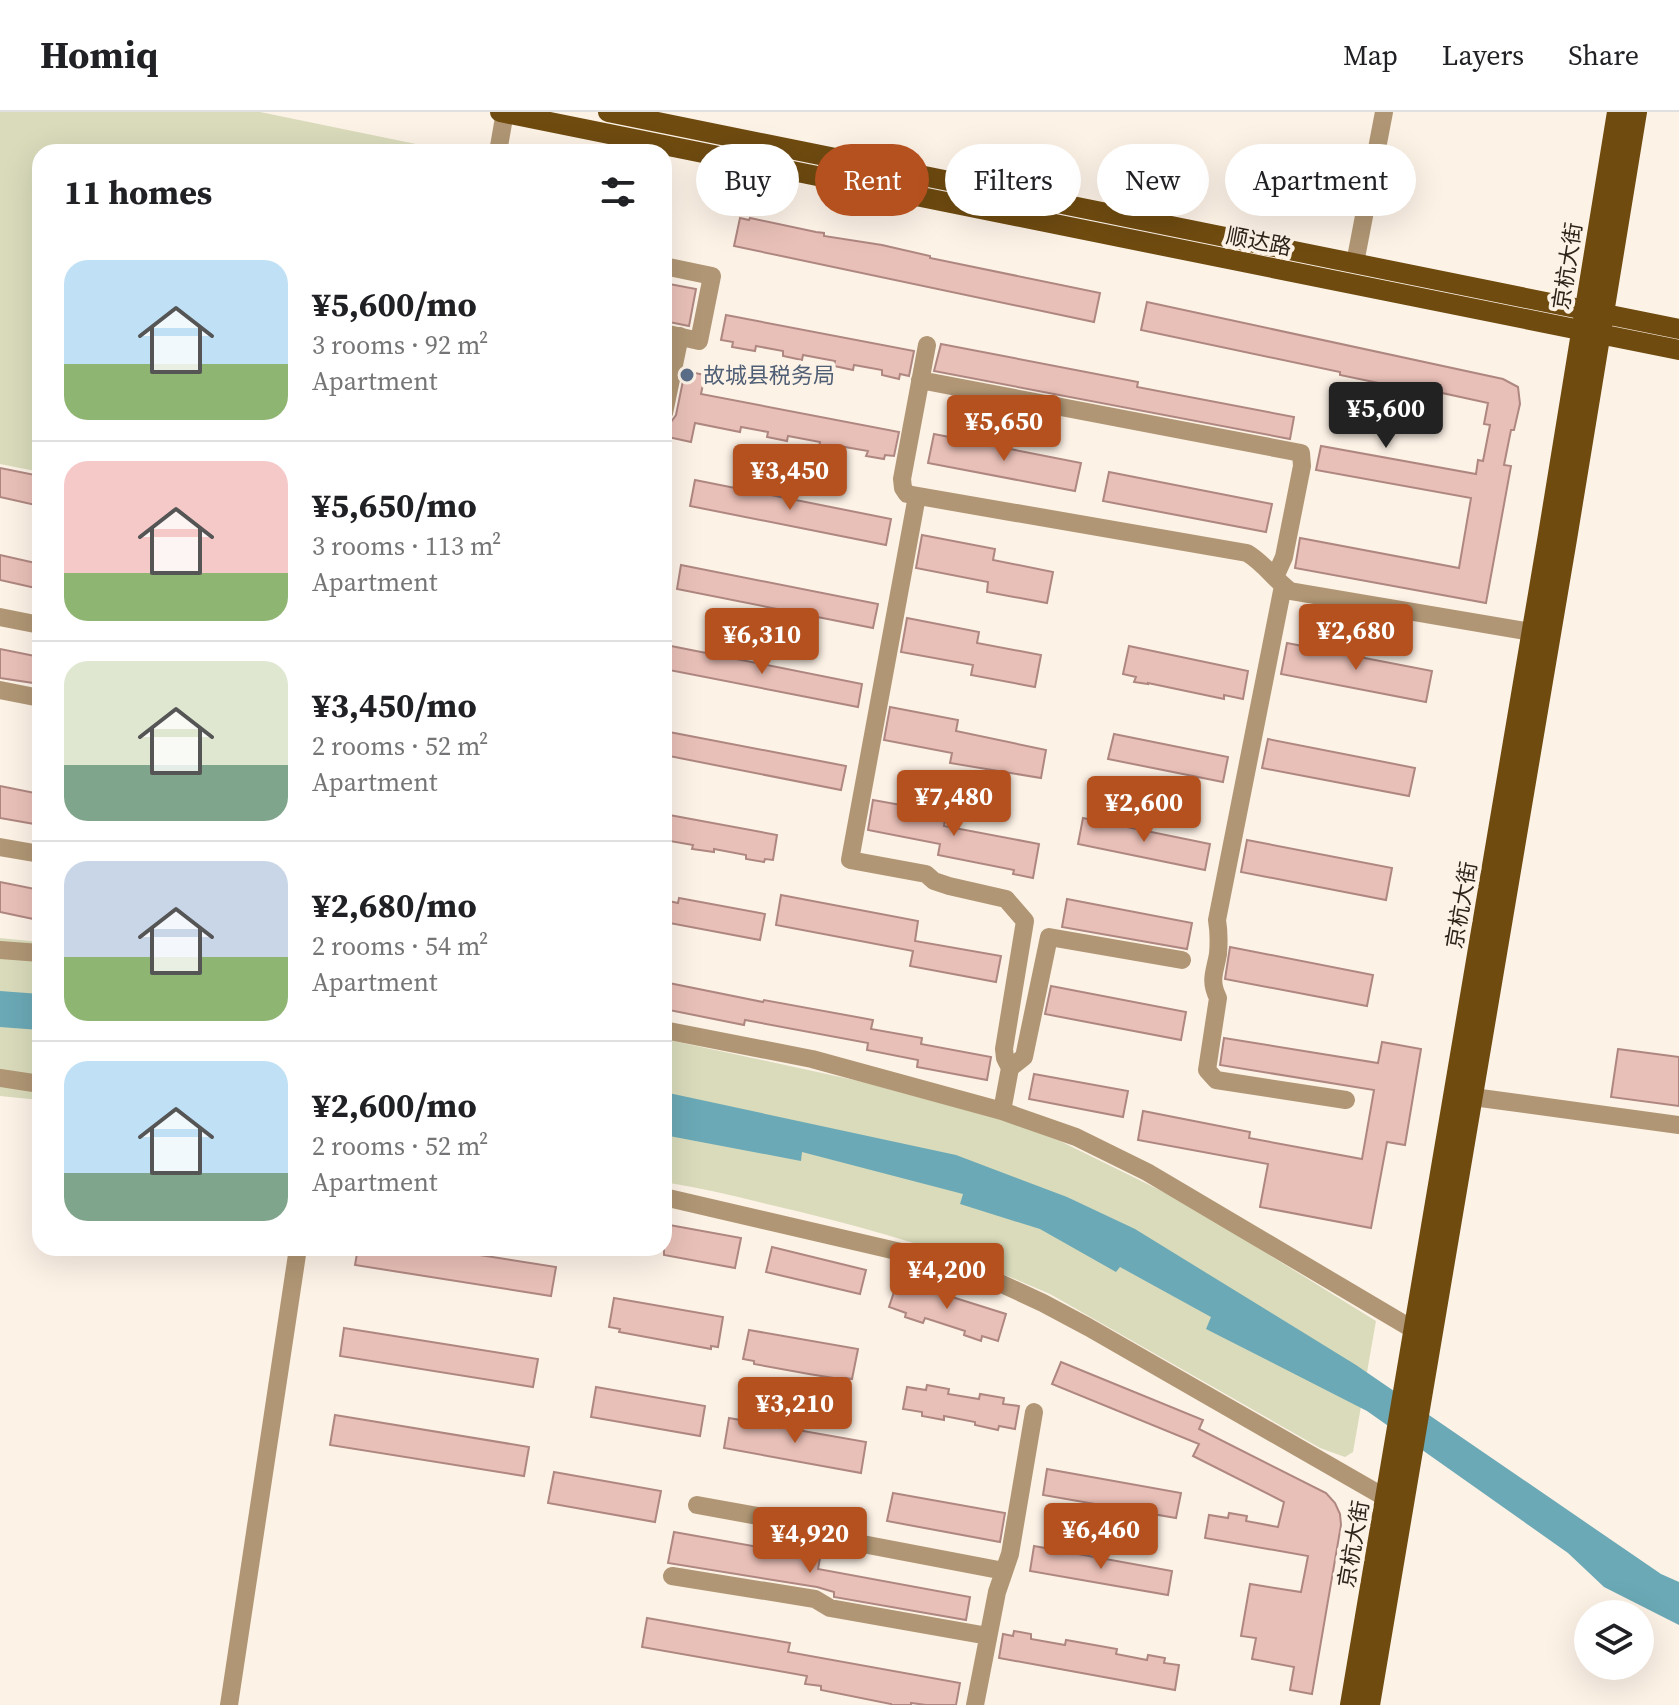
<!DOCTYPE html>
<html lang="en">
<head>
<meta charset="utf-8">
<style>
	:root { --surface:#fff; --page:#f6f6f6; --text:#202124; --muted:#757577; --line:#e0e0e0; --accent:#b5511e }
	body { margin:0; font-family:"Source Serif 4","Noto Sans SC",serif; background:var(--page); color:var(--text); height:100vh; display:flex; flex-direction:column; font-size:30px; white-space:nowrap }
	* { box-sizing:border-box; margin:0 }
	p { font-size:26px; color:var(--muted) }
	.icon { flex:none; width:44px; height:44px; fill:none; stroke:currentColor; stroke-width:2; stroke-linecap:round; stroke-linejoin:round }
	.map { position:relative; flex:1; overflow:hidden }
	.drawer { position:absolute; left:32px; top:32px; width:640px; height:1112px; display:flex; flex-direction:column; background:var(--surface); border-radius:24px; box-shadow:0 8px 32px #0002 }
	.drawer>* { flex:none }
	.guide { position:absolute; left:696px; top:32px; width:760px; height:72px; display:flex; gap:16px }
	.buttons { position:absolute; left:1574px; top:1488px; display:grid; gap:16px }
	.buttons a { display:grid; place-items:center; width:80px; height:80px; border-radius:50%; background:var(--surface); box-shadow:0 8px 32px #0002; font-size:40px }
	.price { position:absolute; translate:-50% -68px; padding:0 18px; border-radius:8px; background:var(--accent); color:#fff; font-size:26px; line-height:52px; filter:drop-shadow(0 2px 4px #0008) }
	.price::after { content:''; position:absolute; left:50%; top:48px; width:24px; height:18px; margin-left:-12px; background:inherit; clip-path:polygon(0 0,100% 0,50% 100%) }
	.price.current { background:#222; color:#fff }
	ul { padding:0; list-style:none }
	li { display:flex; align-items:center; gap:24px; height:200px; padding:0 32px }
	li+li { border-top:2px solid var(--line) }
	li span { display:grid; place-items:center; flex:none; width:224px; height:160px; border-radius:24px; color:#555 }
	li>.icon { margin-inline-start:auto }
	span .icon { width:96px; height:96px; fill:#fffc; stroke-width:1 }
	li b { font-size:34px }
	h2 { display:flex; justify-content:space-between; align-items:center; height:96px; padding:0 32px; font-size:34px }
	.tag { padding:0 28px; border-radius:36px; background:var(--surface); box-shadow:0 8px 32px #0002; font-size:28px; line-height:72px }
	.tag.current { background:var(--accent); color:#fff }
	header { display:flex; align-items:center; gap:48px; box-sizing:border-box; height:112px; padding:0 40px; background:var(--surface); border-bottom:2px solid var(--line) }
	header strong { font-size:38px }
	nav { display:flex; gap:44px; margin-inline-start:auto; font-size:28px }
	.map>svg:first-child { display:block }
	.green { fill:#d9dbbb }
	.water { fill:#6ba9b6 }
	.building { fill:#e9c0b8; stroke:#af8781; stroke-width:2 }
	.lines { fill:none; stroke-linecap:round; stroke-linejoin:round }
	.minor { stroke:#b09674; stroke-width:18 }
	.major { stroke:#6f4b10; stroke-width:20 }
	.service-dot { fill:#5c6f8a; stroke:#fdf2e6; stroke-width:3 }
	.labels { text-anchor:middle; stroke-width:8; stroke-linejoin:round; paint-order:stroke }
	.street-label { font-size:22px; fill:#2e2419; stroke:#fdf2e6 }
	.service-label { font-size:22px; fill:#4e5e75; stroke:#fdf2e6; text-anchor:start }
</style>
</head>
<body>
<header>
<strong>Homiq</strong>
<nav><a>Map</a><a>Layers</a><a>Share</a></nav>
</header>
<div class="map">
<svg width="1679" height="1593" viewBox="0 0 1679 1593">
	<rect width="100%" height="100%" fill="#fdf2e6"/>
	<path class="green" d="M 0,0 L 260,0 L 455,40 L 40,40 L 40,360 L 0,352 Z
		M 0,826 L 40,830 L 40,988 L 0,984 Z
		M 664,927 L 859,969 L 1006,1009 L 1060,1029 L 1182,1089 L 1376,1209 L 1353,1340 L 1345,1345 L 1320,1336 L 1050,1182 C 961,1142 866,1115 771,1093 C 736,1084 700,1076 664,1070 Z"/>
	<path class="water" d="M 0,879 L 40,882 L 40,918 L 0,915 Z
		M 664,980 L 956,1043 L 1067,1085 L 1135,1117 L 1356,1253 L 1661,1462 L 1679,1470 L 1679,1513 L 1604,1475 L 1568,1441 L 1367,1299 L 1206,1217 L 1211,1205 L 1120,1155 L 1116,1160 L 1040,1117 L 960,1092 L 963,1082 L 802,1040 L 801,1049 L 664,1023 Z"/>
	<path class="building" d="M 740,106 L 749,108 L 750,106 L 816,120 L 824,121 L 824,124 L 882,133 L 930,144 L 930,146 L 1100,181 L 1094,210 L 734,134 Z
		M 664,171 L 696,177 L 689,214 L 664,209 Z
		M 1147,190 L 1503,267 L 1518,275 L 1520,292 L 1514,318 L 1511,318 L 1504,353 L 1511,354 L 1486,491 L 1295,456 L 1300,426 L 1459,456 L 1471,386 L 1316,358 L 1321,334 L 1476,362 L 1478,348 L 1483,349 L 1490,313 L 1484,312 L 1488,291 L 1442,281 L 1441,284 L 1340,263 L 1340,260 L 1141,218 Z
		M 726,203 L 914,239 L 909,264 L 900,262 L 899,267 L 882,263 L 882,258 L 854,253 L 853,258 L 834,254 L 835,249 L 803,243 L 802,248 L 783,244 L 783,239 L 756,234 L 755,239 L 732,235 L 733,230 L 721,228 Z
		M 941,232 L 1138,270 L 1137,275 L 1294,305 L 1290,327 L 934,259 Z
		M 685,259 L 705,263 L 701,282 L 899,320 L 894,344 L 885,343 L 884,347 L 866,344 L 868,339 L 839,334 L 838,338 L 819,335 L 820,330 L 788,324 L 787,329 L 767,325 L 768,320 L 741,315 L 740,320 L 695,311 L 691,330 L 668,325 L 671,310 L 676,303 Z
		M 934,322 L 1081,351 L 1075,379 L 928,351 Z
		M 0,356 L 40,364 L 40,394 L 0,385 Z
		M 1109,360 L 1272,392 L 1266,420 L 1103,389 Z
		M 695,368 L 891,407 L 886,433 L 690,394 Z
		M 922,423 L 995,437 L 993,448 L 1053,460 L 1047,491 L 987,480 L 988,470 L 916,456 Z
		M 0,443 L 40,452 L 40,477 L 0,468 Z
		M 681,453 L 878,492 L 873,516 L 677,477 Z
		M 907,506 L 979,520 L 977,531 L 1041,543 L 1035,575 L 971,563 L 973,553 L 901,540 Z
		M 1287,531 L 1432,559 L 1426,590 L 1281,562 Z
		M 666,533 L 862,572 L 858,595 L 664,557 Z
		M 1129,534 L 1248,559 L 1243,587 L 1224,583 L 1224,587 L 1148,571 L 1148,572 L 1134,570 L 1136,565 L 1123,562 Z
		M 0,537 L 40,545 L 40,572 L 0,566 Z
		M 890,595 L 958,608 L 956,619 L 1046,638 L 1041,666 L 950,651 L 952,641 L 884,628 Z
		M 664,619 L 846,654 L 841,678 L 664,643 Z
		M 1114,622 L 1228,645 L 1223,670 L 1108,647 Z
		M 1268,627 L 1415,656 L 1409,684 L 1262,656 Z
		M 0,674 L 40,682 L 40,713 L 0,706 Z
		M 873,688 L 946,701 L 944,714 L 1039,732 L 1033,766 L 1013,762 L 1014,758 L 938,743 L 940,732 L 868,718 Z
		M 664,702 L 777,723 L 773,748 L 765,747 L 764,750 L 746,747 L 746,743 L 714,737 L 714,740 L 692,737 L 693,733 L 664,728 Z
		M 1083,706 L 1210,732 L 1205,758 L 1078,732 Z
		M 1247,728 L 1392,756 L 1386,788 L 1241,760 Z
		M 0,770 L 40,778 L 38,808 L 0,800 Z
		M 781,783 L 918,809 L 915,829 L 1001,844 L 996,870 L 910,854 L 913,839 L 776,813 Z
		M 679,786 L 765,802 L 760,828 L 664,810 L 664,788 L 678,791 Z
		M 1067,787 L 1192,811 L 1187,837 L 1062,815 Z
		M 1230,835 L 1373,863 L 1367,894 L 1225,867 Z
		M 664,870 L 763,890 L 764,888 L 873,908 L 871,917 L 922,926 L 921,932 L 991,945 L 987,968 L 917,955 L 918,948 L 867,938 L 868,931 L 745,908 L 744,913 L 664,897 Z
		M 1051,874 L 1186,900 L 1181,928 L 1045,902 Z
		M 1224,926 L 1378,951 L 1382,930 L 1421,937 L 1405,1033 L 1387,1030 L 1371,1116 L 1260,1095 L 1268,1052 L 1138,1028 L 1143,999 L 1250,1020 L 1249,1026 L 1362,1047 L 1374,978 L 1220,953 Z
		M 1618,937 L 1679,945 L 1679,994 L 1611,985 Z
		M 1034,962 L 1128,979 L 1123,1005 L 1029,987 Z
		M 664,1112 L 741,1126 L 735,1156 L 664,1143 Z
		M 772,1135 L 866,1158 L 860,1182 L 766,1160 Z
		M 358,1136 L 435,1136 L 556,1155 L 551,1184 L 355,1153 Z
		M 898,1168 L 1006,1202 L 998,1229 L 982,1224 L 981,1229 L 964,1223 L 965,1219 L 925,1206 L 923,1211 L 905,1205 L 906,1201 L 889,1195 Z
		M 614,1186 L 723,1205 L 718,1235 L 711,1234 L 711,1237 L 619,1220 L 620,1217 L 609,1215 Z
		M 344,1216 L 538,1247 L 533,1275 L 340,1244 Z
		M 749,1218 L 858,1237 L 852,1267 L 846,1266 L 846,1268 L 809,1262 L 754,1252 L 754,1249 L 743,1247 Z
		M 1061,1250 L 1203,1308 L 1199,1317 L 1326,1381 L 1335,1391 L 1340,1402 L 1341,1413 L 1312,1582 L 1290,1578 L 1294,1555 L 1252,1547 L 1256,1526 L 1241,1524 L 1250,1472 L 1301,1480 L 1308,1444 L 1205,1426 L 1209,1403 L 1228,1406 L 1229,1401 L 1247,1404 L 1246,1409 L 1278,1415 L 1284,1390 L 1193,1344 L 1199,1332 L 1052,1272 Z
		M 927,1273 L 949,1277 L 948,1282 L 979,1287 L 980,1282 L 1004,1286 L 1003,1292 L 1019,1294 L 1015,1317 L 999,1314 L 998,1318 L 975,1313 L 975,1310 L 944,1304 L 944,1308 L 922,1304 L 922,1300 L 903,1297 L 907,1275 L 926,1278 Z
		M 596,1275 L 705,1294 L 700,1324 L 591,1305 Z
		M 335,1303 L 529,1335 L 524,1364 L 330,1333 Z
		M 729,1306 L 866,1330 L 861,1361 L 724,1336 Z
		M 1047,1357 L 1181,1381 L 1176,1406 L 1043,1383 Z
		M 554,1360 L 661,1379 L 655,1410 L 548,1391 Z
		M 893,1381 L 1005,1401 L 1000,1430 L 887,1409 Z
		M 674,1420 L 820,1446 L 818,1457 L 970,1485 L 966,1508 L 834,1485 L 834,1480 L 817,1475 L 668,1451 Z
		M 1034,1434 L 1172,1459 L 1168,1483 L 1030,1459 Z
		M 647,1506 L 790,1531 L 788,1540 L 960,1571 L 956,1593 L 926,1593 L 911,1591 L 911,1593 L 891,1593 L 891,1592 L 821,1578 L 821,1574 L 805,1572 L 807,1564 L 642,1535 Z
		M 1014,1519 L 1031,1522 L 1031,1527 L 1065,1533 L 1066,1528 L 1117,1537 L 1116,1542 L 1147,1548 L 1148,1543 L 1165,1546 L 1164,1551 L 1179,1553 L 1175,1578 L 999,1546 L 1003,1522 L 1013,1524 Z"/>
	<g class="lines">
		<path class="minor" d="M 498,40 L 505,0
			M 1355,151 L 1384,0
			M 664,154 L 712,164 L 699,229 L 664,221
			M 927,233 L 902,367 L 903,376 L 907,382 L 1247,441 C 1264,451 1274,467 1290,479 L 1531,520
			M 920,268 L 1301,341 L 1302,354 L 1284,445 L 1275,465
			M 664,301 L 680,224
			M 917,384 L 850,748 L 926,762 L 934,769 L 949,774 L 1006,787 L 1025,809 L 1004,937 L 1005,946 L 1010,956 L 1002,999
			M 1283,474 L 1217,808 C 1219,820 1219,830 1218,842 C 1215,860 1209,868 1218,886 L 1207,958 L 1216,968 L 1346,988
			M 0,505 L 40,513
			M 0,578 L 40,586
			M 0,735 L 40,742
			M 0,838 L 40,841
			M 664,918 L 812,947 L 1002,999 L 1076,1025 L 1147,1060 L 1414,1218
			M 1010,956 L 1024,945 L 1049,825 L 1182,848
			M 0,966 L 40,972
			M 1473,985 L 1679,1013
			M 664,1085 L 905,1141 L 989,1166 L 1043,1191 L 1088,1215 L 1386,1386
			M 697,1393 L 813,1414 L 847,1429 L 1004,1459
			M 672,1464 L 815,1487 L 830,1496 L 988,1524
			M 229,1593 L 298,1136
			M 975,1593 L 997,1480 L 1010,1442 L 1034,1300"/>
		<path class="major" d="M 500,0 L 1679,238
			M 608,0 L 1679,217
			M 1350,1593 L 1548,423 L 1617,0
			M 1370,1593 L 1567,427 L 1637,0"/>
	</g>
	<circle class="service-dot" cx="687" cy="263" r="8"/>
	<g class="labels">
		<g class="street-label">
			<text transform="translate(1259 129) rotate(11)" y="8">顺达路</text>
			<text transform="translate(1567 154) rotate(-81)" y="8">京杭大街</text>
			<text transform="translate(1461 793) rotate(-80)" y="8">京杭大街</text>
			<text transform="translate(1353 1432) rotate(-80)" y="8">京杭大街</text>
		</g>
		<g class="service-label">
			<text x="703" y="271">故城县税务局</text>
		</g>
	</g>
</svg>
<div class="buttons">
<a><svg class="icon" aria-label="layers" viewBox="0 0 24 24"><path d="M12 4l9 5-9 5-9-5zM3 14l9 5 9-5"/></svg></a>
</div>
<b class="price current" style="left:1386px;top:338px">¥5,600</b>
<b class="price" style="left:1004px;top:351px">¥5,650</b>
<b class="price" style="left:790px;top:400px">¥3,450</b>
<b class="price" style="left:1356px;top:560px">¥2,680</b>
<b class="price" style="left:762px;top:564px">¥6,310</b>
<b class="price" style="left:954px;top:726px">¥7,480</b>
<b class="price" style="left:1144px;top:732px">¥2,600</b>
<b class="price" style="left:947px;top:1199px">¥4,200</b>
<b class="price" style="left:795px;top:1333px">¥3,210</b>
<b class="price" style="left:1101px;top:1459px">¥6,460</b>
<b class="price" style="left:810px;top:1463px">¥4,920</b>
<div class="guide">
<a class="tag">Buy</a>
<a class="tag current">Rent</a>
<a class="tag">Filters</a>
<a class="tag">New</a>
<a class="tag">Apartment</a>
</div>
<section class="drawer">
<h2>11 homes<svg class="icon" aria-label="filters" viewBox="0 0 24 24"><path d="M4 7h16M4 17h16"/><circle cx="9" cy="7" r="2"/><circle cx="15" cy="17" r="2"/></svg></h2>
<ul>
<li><span style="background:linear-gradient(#bfe0f5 65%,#8fb573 0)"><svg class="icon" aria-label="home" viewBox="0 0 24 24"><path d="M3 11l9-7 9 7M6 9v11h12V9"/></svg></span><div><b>¥5,600/mo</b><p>3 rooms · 92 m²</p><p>Apartment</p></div></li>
<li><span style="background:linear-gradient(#f6c9c9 70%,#8fb573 0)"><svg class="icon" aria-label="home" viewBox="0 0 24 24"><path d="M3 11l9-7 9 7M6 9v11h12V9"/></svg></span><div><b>¥5,650/mo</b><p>3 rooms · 113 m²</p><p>Apartment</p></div></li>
<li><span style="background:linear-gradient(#dfe7d0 65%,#7fa58c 0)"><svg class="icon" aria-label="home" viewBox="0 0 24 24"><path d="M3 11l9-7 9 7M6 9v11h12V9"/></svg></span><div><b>¥3,450/mo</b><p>2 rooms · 52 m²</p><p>Apartment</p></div></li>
<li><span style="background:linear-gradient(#c9d6e8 60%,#8fb573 0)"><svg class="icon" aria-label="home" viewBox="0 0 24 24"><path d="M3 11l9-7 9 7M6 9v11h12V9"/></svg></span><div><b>¥2,680/mo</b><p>2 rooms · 54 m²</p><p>Apartment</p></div></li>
<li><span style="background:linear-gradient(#bfe0f5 70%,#7fa58c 0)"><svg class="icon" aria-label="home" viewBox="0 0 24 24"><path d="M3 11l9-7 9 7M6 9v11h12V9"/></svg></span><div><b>¥2,600/mo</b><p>2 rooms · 52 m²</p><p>Apartment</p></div></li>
</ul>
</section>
</div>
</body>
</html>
